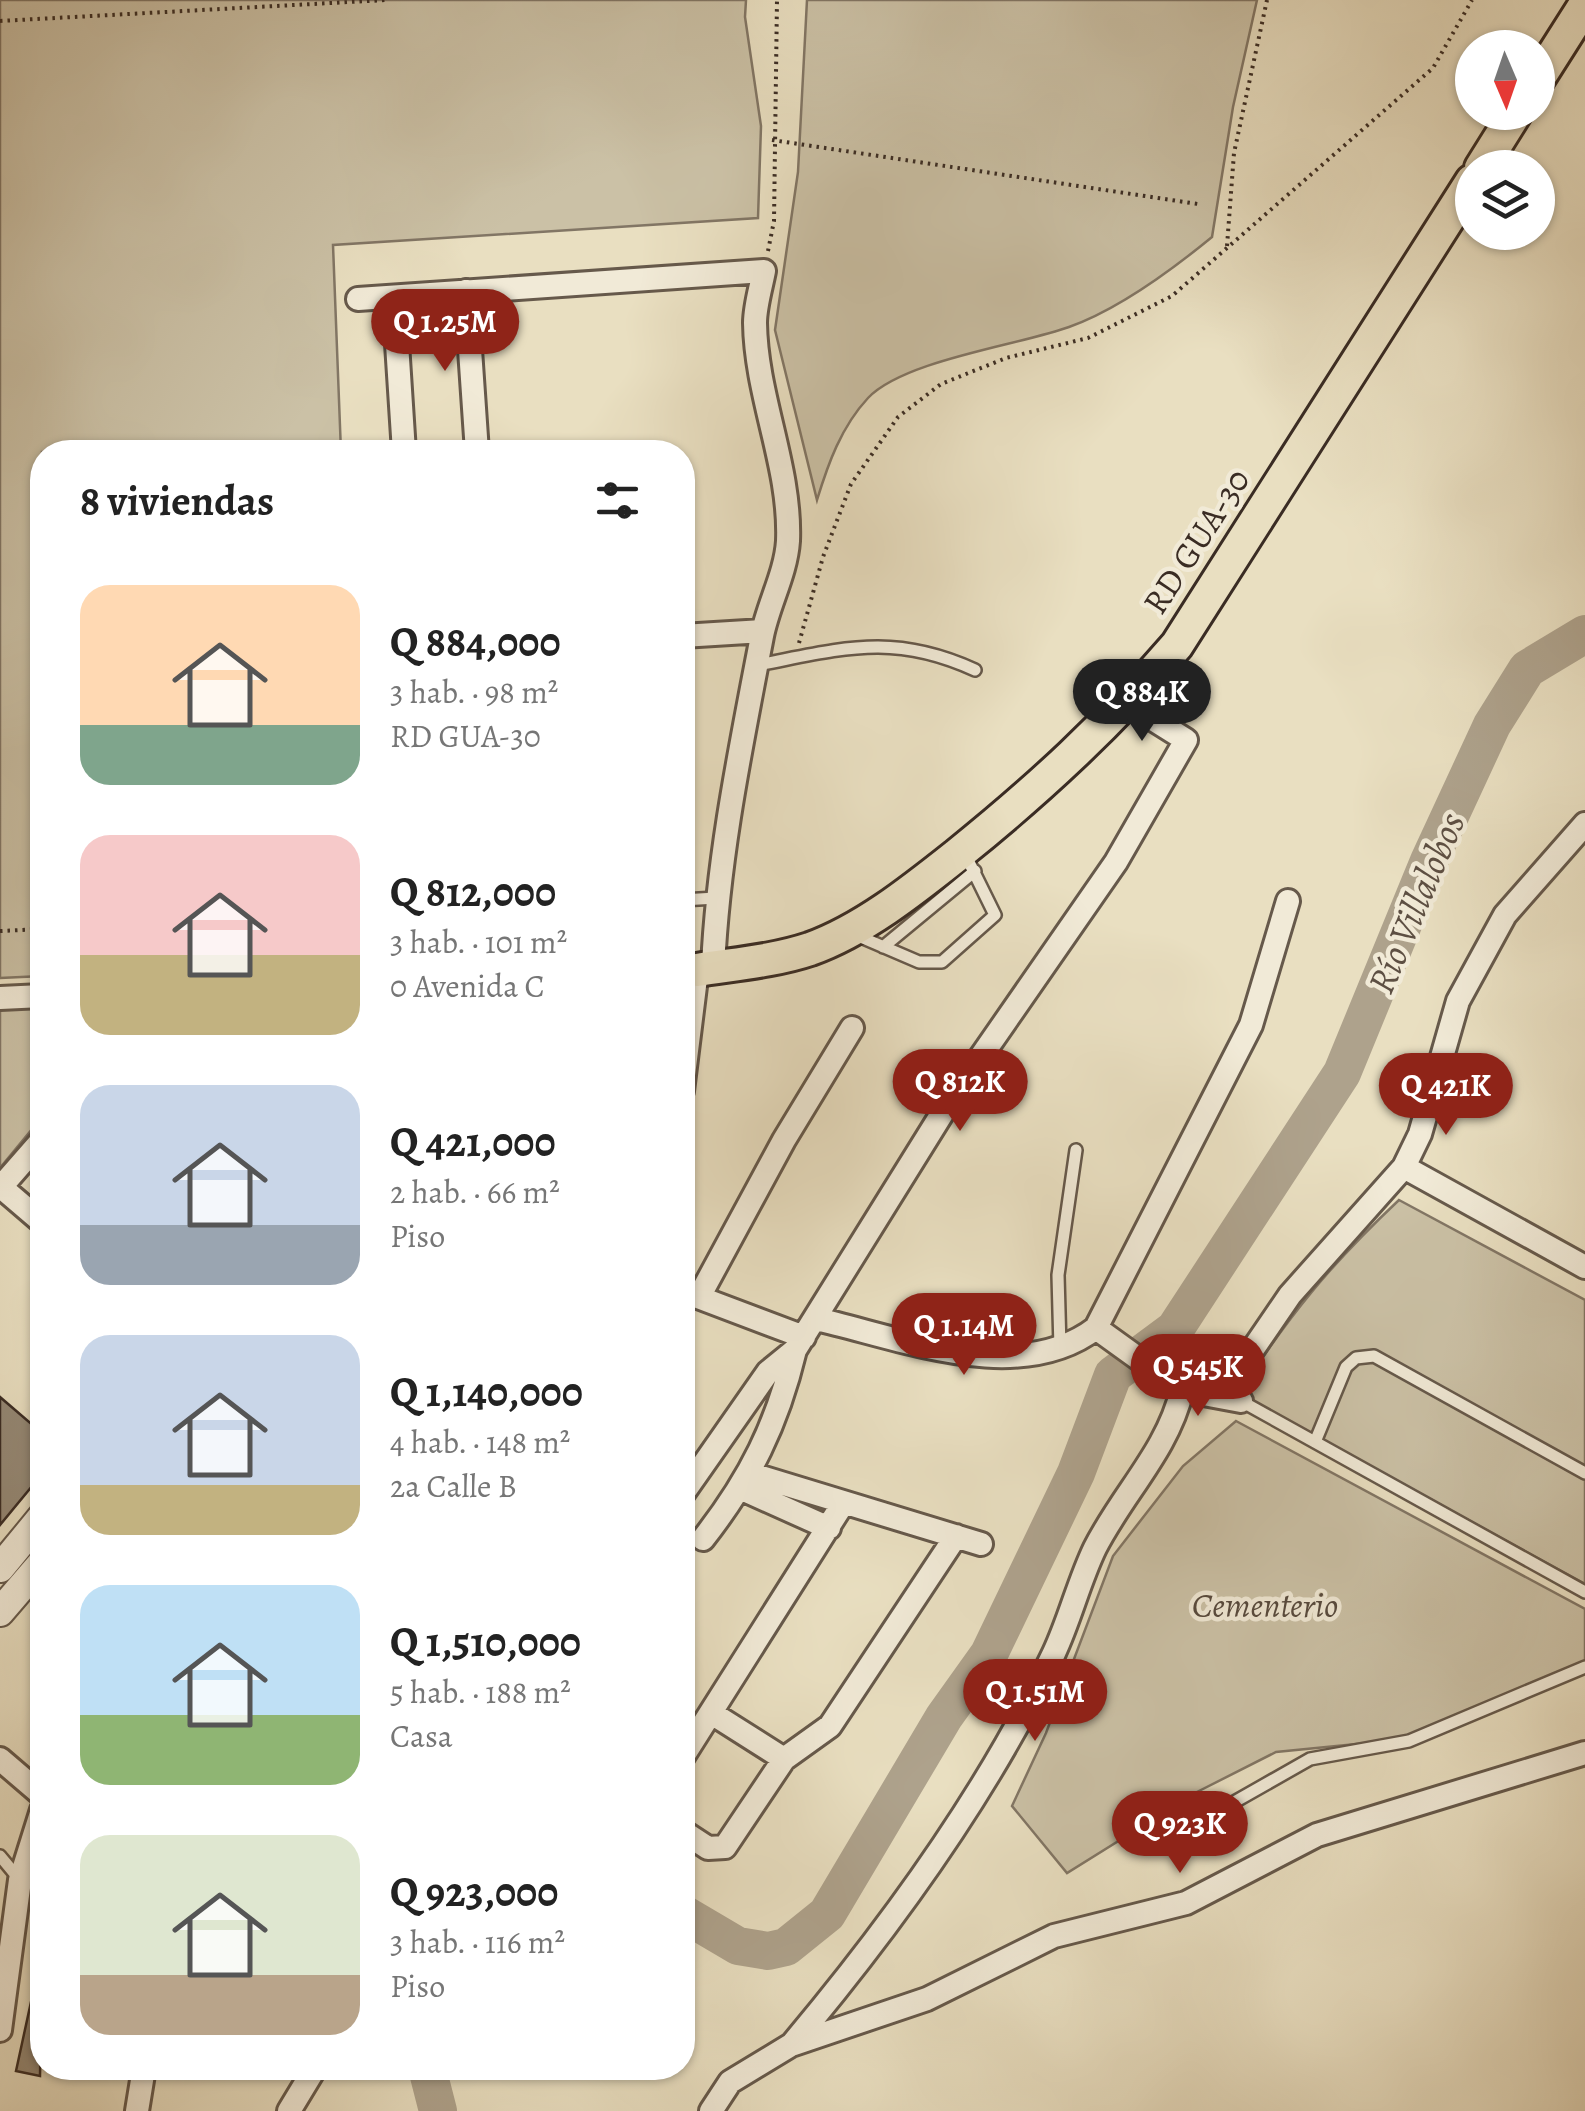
<!DOCTYPE html>
<html lang="es">
<head>
<meta charset="utf-8">
<style>
	:root { --surface:#fff; --page:#f6f6f6; --text:#222; --muted:#767676; --accent:#8f2418 }
	body { margin:0; font-family:Alegreya,serif; background:var(--page); color:var(--text); height:100vh; display:flex; flex-direction:column; font-size:38px; white-space:nowrap }
	* { box-sizing:border-box; margin:0 }
	p { font-size:32px; color:var(--muted) }
	.icon { flex:none; width:55px; height:55px; fill:none; stroke:currentColor; stroke-width:2; stroke-linecap:round; stroke-linejoin:round }
	.map { position:relative; flex:1; overflow:hidden }
	.panel { position:absolute; left:30px; top:440px; width:665px; height:1640px; display:flex; flex-direction:column; background:var(--surface); border-radius:40px; box-shadow:0 2px 8px #0004 }
	.panel>* { flex:none }
	.needle { width:65px; rotate:178deg }
	.buttons { position:absolute; left:1455px; top:30px; display:grid; gap:20px }
	.buttons a { display:grid; place-items:center; width:100px; height:100px; border-radius:50%; background:var(--surface); box-shadow:0 2px 8px #0004; font-size:50px }
	.price { position:absolute; translate:-50% -85px; padding:0 22px; border-radius:35px; background:var(--accent); color:#fff; font-size:32px; line-height:65px; filter:drop-shadow(0 2px 5px #0008) }
	.price::after { content:''; position:absolute; left:50%; top:60px; width:30px; height:22px; margin-left:-15px; background:inherit; clip-path:polygon(0 0,100% 0,50% 100%) }
	.price.current { background:#222; color:#fff }
	ul { padding:0; list-style:none }
	li { display:flex; align-items:center; gap:30px; height:250px; padding:0 50px }
	li span { display:grid; place-items:center; flex:none; width:280px; height:200px; border-radius:30px; color:#555 }
	li>.icon { margin-inline-start:auto }
	span .icon { width:120px; height:120px; fill:#fffc; stroke-width:1 }
	li b { font-size:42px }
	h2 { display:flex; justify-content:space-between; align-items:center; height:120px; padding:0 50px; font-size:42px }
	.map>svg:first-child { display:block }
	.green { fill:#cbc1a6; stroke:#827665; stroke-width:2.5 }
	.lines { fill:none; stroke-linecap:round; stroke-linejoin:round }
	.river { stroke:#aea28c; stroke-width:38 }
	.building { fill:#958976; stroke:#3a2c24; stroke-width:2.5 }
	.service-casing { stroke:#66594b; stroke-width:16 }
	.minor-casing { stroke:#66594b; stroke-width:28 }
	.tertiary-casing { stroke:#66594b; stroke-width:32 }
	.primary-casing { stroke:#3a2c24; stroke-width:38 }
	.path { stroke:#3a2c24; stroke-width:4; stroke-dasharray:2.5 5; stroke-linecap:butt }
	.service { stroke:#f1ead7; stroke-width:11 }
	.minor { stroke:#f1ead7; stroke-width:22 }
	.tertiary { stroke:#f1ead7; stroke-width:28 }
	.primary { stroke:#e9dfc1; stroke-width:32 }
	.labels { text-anchor:middle; stroke-width:9; stroke-linejoin:round; paint-order:stroke }
	.street-label { font-size:35px; fill:#3a2c24; stroke:#f1ead7 }
	.park-label { font-size:35px; font-style:italic; fill:#574a3e; stroke:#f1ead7 }
	.water-label { font-size:38px; font-style:italic; fill:#5d4f43; stroke:#f1ead7 }
</style>
</head>
<body>
<div class="map">
<svg width="1585" height="2111" viewBox="0 0 1585 2111">
	<rect width="100%" height="100%" fill="#e9dfc1"/>
	<filter id="stains"><feTurbulence type="fractalNoise" baseFrequency=".002" numOctaves="4"/><feColorMatrix values="0 0 0 0 .2 0 0 0 0 .09 0 0 0 0 .02 0 0 0 .5 -.17"/></filter>
	<radialGradient id="worn" r=".72"><stop offset=".6" stop-color="#630" stop-opacity="0"/><stop offset="1" stop-color="#630" stop-opacity=".3"/></radialGradient>
	<path class="green" d="M 0,0 L 746,0 L 745,17 L 761,126 L 758,218 L 333,245 L 341,452 L 42,452 L 42,976 L 0,978 Z
		M 807,0 L 1257,0 L 1233,107 L 1212,237 C 1173,269 1117,310 1069,327 C 1020,345 904,360 868,398 C 841,427 828,464 817,500 L 775,330 L 798,172 Z
		M 42,1000 L 42,1117 L 0,1168 L 0,1004 Z
		M 1399,1200 L 1585,1300 L 1585,1584 L 1238,1394 C 1290,1314 1330,1265 1399,1200 Z
		M 1236,1421 L 1585,1609 L 1585,1664 L 1407,1739 L 1276,1752 L 1197,1792 L 1067,1873 L 1012,1806 L 1046,1733 L 1113,1556 L 1183,1466 Z"/>
	<g class="lines">
		<path class="river" d="M 682,1913 L 738,1946 L 768,1951 L 786,1947 L 827,1914 L 944,1717 L 989,1654 L 1076,1473 L 1113,1375 L 1175,1329 L 1342,1073 L 1429,861 L 1492,725 L 1527,669 L 1585,634
			M 427,2068 L 438,2111"/>
	</g>
	<path class="building" d="M 0,1397 L 42,1433 L 42,1474 L 0,1525 Z
		M 36,1979 L 42,1980 L 40,2076 L 16,2071 Z"/>
	<g class="lines">
		<g class="service-casing">
			<path id="service" d="M 757,665 C 842,649 892,632 975,670
				M 682,900 L 716,898
				M 856,935 L 919,962 L 942,962 L 995,915 L 965,854
				M 883,947 L 975,871
				M 1060,1348 L 1058,1275 L 1076,1150
				M 1241,1401 L 1585,1592
				M 1315,1442 L 1346,1367 L 1356,1358 L 1374,1356 L 1585,1473
				M 1199,1822 L 1310,1759 L 1409,1741 L 1585,1667
				M 0,1856 L 20,1880"/>
		</g>
		<g class="minor-casing">
			<path id="minor" d="M 466,291 L 477,452
				M 394,297 L 404,452
				M 358,299 L 764,271 C 761,287 755,306 755,323 C 756,397 791,467 788,541 C 786,573 768,605 762,636 C 741,746 718,856 713,967
				M 682,636 L 763,631
				M 0,998 L 42,996
				M 682,1091 L 697,970
				M 1404,1167 L 1585,1267
				M 1,1187 L 42,1222
				M 0,1188 L 42,1140
				M 682,1291 L 804,1337
				M 699,1297 L 784,1140 L 852,1028
				M 816,1319 C 901,1338 1019,1387 1096,1328 L 1251,1025 L 1288,901
				M 1096,1328 L 1182,1390 L 1241,1401
				M 1221,1396 L 1290,1295 L 1404,1167 L 1420,1134 L 1458,1001 L 1505,915 L 1585,824
				M 751,1474 L 981,1544
				M 742,1489 L 829,1528
				M 682,1495 L 768,1372 L 795,1350 L 948,1104 L 1116,862 L 1186,740 L 1127,703
				M 703,1539 C 750,1479 777,1425 795,1350
				M 713,1714 L 784,1759
				M 682,1758 L 842,1505
				M 0,1759 L 42,1795
				M 682,1831 L 708,1848 L 725,1847 L 784,1759 L 830,1726 L 956,1536
				M 0,2030 L 20,1880 L 42,1810
				M 793,2043 C 891,1926 989,1792 1054,1653 C 1070,1619 1079,1581 1095,1548 C 1123,1493 1168,1450 1182,1390
				M 137,2111 L 144,2068
				M 289,2111 L 315,2068
				M 711,2111 L 730,2082 L 791,2045 L 927,1999 L 1054,1936 L 1186,1903 L 1317,1835 L 1585,1753"/>
		</g>
		<g class="tertiary-casing">
			<path id="tertiary" d="M 0,1568 L 42,1517
				M 0,1612 L 42,1563"/>
		</g>
		<g class="primary-casing">
			<path id="primary" d="M 1538,79 L 1585,5
				M 1481,168 L 1516,112
				M 697,970 C 735,964 774,961 810,949 C 863,930 913,890 957,855 C 1039,789 1108,725 1177,645 L 1472,181"/>
		</g>
		<path class="path" d="M 0,21 L 386,0
			M 772,140 L 1198,204
			M 1227,246 L 1234,153 L 1267,0
			M 768,251 L 774,221 L 777,0
			M 799,643 L 823,557 L 851,484 L 898,417 L 941,384 L 1006,358 L 1088,338 L 1172,296 L 1433,68 L 1472,0
			M 0,931 L 42,929"/>
		<use href="#service" class="service"/>
		<use href="#minor" class="minor"/>
		<use href="#tertiary" class="tertiary"/>
		<use href="#primary" class="primary"/>
	</g>
	<g class="labels">
		<g class="street-label">
			<text transform="translate(1196 541) rotate(-57)" y="12">RD GUA-30</text>
		</g>
		<g class="park-label">
			<text x="1265" y="1617">Cementerio</text>
		</g>
		<g class="water-label">
			<text transform="translate(1416 903) rotate(-67)" y="13">Río Villalobos</text>
		</g>
	</g>
	<rect width="100%" height="100%" filter="url(#stains)"/>
	<rect width="100%" height="100%" fill="url(#worn)"/>
</svg>
<div class="buttons">
<a><svg class="needle" viewBox="-14 -14 28 28"><path d="M0-13l5 13h-10z" fill="#e53935"/><path d="M0 13l5-13h-10z" fill="#767676"/></svg></a>
<a><svg class="icon" aria-label="layers" viewBox="0 0 24 24"><path d="M12 4l9 5-9 5-9-5zM3 14l9 5 9-5"/></svg></a>
</div>
<b class="price" style="left:445px;top:374px">Q 1.25M</b>
<b class="price current" style="left:1142px;top:744px">Q 884K</b>
<b class="price" style="left:960px;top:1134px">Q 812K</b>
<b class="price" style="left:1446px;top:1138px">Q 421K</b>
<b class="price" style="left:964px;top:1378px">Q 1.14M</b>
<b class="price" style="left:1198px;top:1419px">Q 545K</b>
<b class="price" style="left:1035px;top:1744px">Q 1.51M</b>
<b class="price" style="left:1180px;top:1876px">Q 923K</b>
<section class="panel">
<h2>8 viviendas<svg class="icon" aria-label="filters" viewBox="0 0 24 24"><path d="M4 7h16M4 17h16"/><circle cx="9" cy="7" r="2"/><circle cx="15" cy="17" r="2"/></svg></h2>
<ul>
<li><span style="background:linear-gradient(#ffd9b3 70%,#7fa58c 0)"><svg class="icon" aria-label="home" viewBox="0 0 24 24"><path d="M3 11l9-7 9 7M6 9v11h12V9"/></svg></span><div><b>Q 884,000</b><p>3 hab. · 98 m²</p><p>RD GUA-30</p></div></li>
<li><span style="background:linear-gradient(#f6c9c9 60%,#c2b280 0)"><svg class="icon" aria-label="home" viewBox="0 0 24 24"><path d="M3 11l9-7 9 7M6 9v11h12V9"/></svg></span><div><b>Q 812,000</b><p>3 hab. · 101 m²</p><p>0 Avenida C</p></div></li>
<li><span style="background:linear-gradient(#c9d6e8 70%,#9aa5b1 0)"><svg class="icon" aria-label="home" viewBox="0 0 24 24"><path d="M3 11l9-7 9 7M6 9v11h12V9"/></svg></span><div><b>Q 421,000</b><p>2 hab. · 66 m²</p><p>Piso</p></div></li>
<li><span style="background:linear-gradient(#c9d6e8 75%,#c2b280 0)"><svg class="icon" aria-label="home" viewBox="0 0 24 24"><path d="M3 11l9-7 9 7M6 9v11h12V9"/></svg></span><div><b>Q 1,140,000</b><p>4 hab. · 148 m²</p><p>2a Calle B</p></div></li>
<li><span style="background:linear-gradient(#bfe0f5 65%,#8fb573 0)"><svg class="icon" aria-label="home" viewBox="0 0 24 24"><path d="M3 11l9-7 9 7M6 9v11h12V9"/></svg></span><div><b>Q 1,510,000</b><p>5 hab. · 188 m²</p><p>Casa</p></div></li>
<li><span style="background:linear-gradient(#dfe7d0 70%,#b9a48a 0)"><svg class="icon" aria-label="home" viewBox="0 0 24 24"><path d="M3 11l9-7 9 7M6 9v11h12V9"/></svg></span><div><b>Q 923,000</b><p>3 hab. · 116 m²</p><p>Piso</p></div></li>
</ul>
</section>
</div>
</body>
</html>
